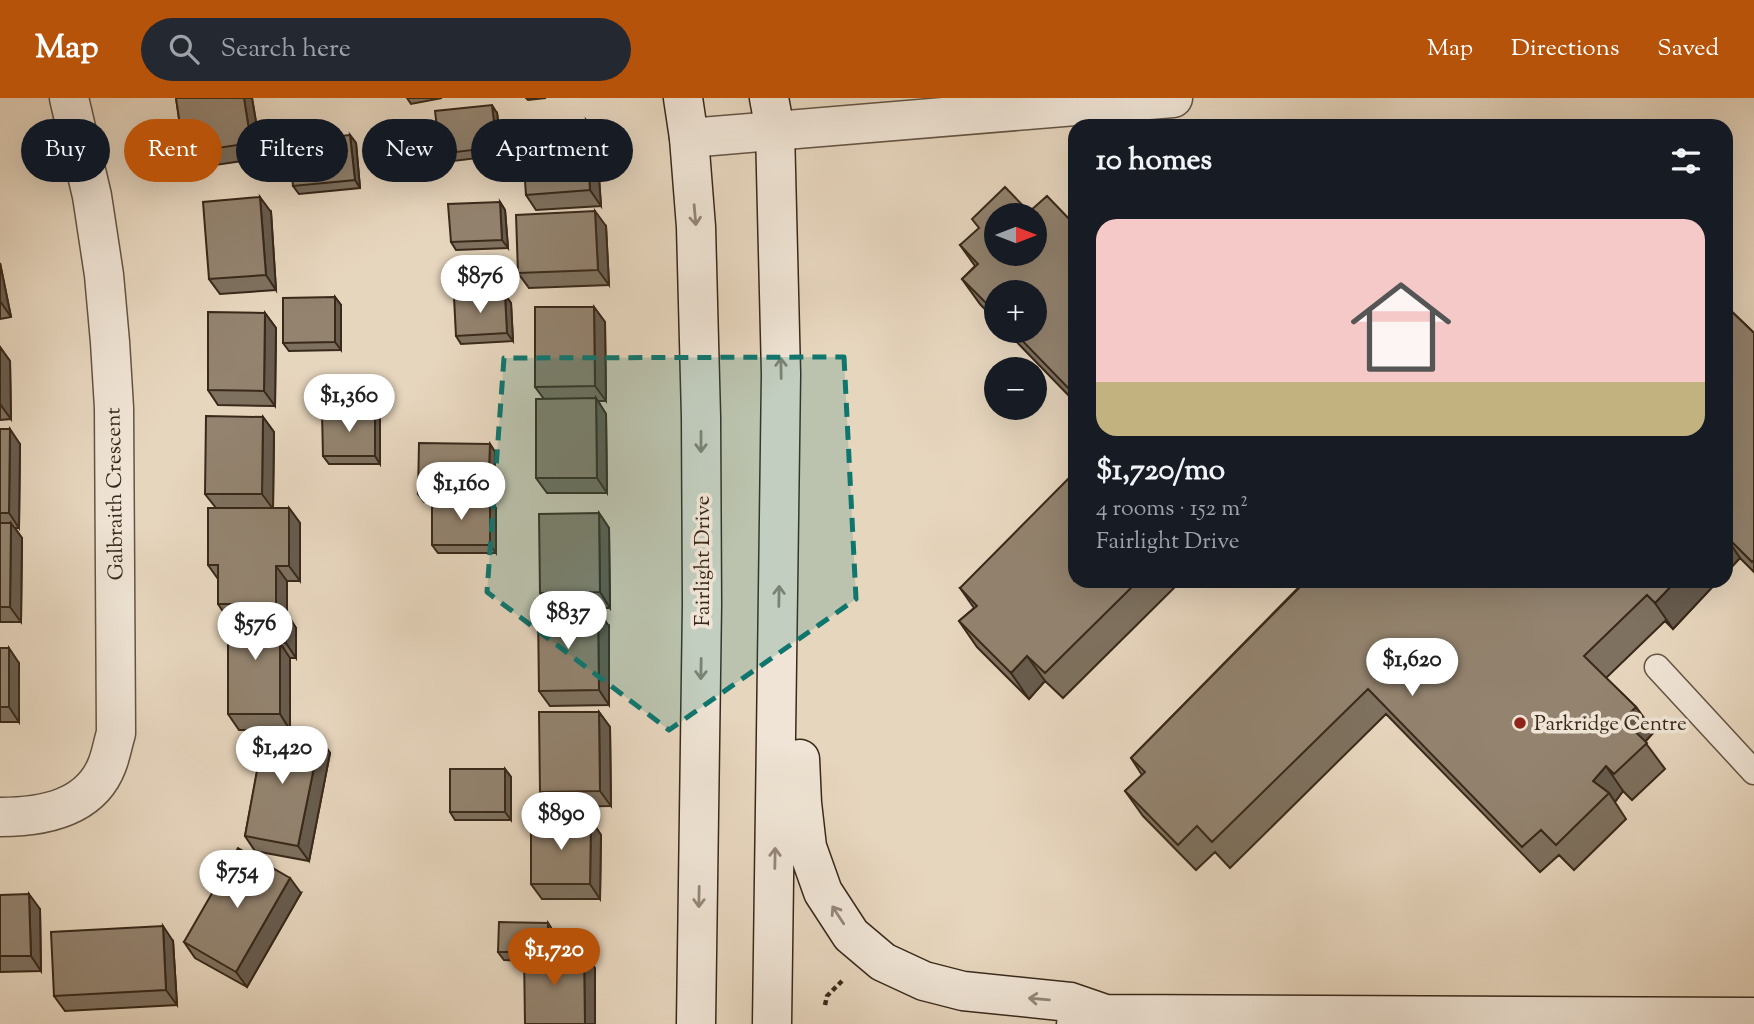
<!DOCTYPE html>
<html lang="en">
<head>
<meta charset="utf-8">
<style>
	:root { --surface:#171b24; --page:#242831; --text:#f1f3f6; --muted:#9ea1a6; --accent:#b45309 }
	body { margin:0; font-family:"Sorts Mill Goudy",serif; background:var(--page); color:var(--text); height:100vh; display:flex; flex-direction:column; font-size:26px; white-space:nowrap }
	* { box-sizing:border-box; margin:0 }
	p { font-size:23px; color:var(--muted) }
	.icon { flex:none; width:38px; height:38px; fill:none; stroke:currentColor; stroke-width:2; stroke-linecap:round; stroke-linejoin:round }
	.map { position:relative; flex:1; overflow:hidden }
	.panel { position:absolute; left:1068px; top:21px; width:665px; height:469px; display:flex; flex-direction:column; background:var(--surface); border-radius:21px; box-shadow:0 7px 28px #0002 }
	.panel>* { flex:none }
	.banner { position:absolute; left:21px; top:21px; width:665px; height:63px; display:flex; gap:14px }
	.needle { width:46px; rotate:90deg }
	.tools { position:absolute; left:984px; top:105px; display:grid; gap:14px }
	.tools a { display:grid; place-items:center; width:63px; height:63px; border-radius:50%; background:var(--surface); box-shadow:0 7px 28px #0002; font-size:35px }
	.price { position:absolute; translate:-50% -60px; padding:0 16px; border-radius:24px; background:#fff; color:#222; font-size:23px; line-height:46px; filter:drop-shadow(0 2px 4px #0008) }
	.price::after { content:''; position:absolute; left:50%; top:42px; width:21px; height:16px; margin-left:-10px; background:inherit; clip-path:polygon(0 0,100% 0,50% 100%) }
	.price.selected { background:var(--accent); color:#fff }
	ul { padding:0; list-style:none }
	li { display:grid; align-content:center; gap:14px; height:371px; padding:0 28px }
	li span { display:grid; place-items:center; height:217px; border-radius:21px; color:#555 }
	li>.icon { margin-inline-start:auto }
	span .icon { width:126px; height:126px; fill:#fffc; stroke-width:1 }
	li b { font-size:30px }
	h2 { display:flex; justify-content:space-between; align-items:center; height:84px; padding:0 28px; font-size:30px }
	.tag { padding:0 24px; border-radius:32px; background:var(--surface); box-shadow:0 7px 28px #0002; font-size:24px; line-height:63px }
	.tag.selected { background:var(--accent); color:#fff }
	header { display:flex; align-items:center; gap:42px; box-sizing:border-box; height:98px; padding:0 35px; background:var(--accent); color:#fff }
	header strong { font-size:33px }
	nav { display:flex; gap:38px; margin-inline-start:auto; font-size:24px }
	.search { width:490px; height:63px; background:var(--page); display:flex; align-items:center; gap:18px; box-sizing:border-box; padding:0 24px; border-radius:38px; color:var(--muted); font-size:26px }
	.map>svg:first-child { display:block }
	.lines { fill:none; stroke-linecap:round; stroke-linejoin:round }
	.service-casing { stroke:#645443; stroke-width:27 }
	.minor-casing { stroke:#645443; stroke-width:41 }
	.secondary-casing { stroke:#39291a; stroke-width:41 }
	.path { stroke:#39291a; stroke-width:4.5; stroke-dasharray:5 3.5; stroke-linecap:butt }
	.service { stroke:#efe4d5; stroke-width:24 }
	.minor { stroke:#efe4d5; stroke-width:38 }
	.secondary { stroke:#efe4d5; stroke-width:38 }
	.wall { fill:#7e715f; stroke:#39291a; stroke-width:2 }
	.shaded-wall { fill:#675c4e; stroke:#39291a; stroke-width:2 }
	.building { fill:#93836f; stroke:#39291a; stroke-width:2; fill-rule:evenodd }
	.oneway { stroke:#948678 }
	.marked { fill:#0f766e; fill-opacity:0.2; stroke:#0f766e; stroke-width:5; stroke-dasharray:14 9; stroke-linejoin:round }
	.poi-dot { fill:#8f2418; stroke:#efe4d5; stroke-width:2.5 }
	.labels { text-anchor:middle; stroke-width:7; stroke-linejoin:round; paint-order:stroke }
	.street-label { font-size:21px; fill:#39291a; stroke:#efe4d5 }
	.poi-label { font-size:21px; fill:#39291a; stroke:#efe4d5; text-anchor:start }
</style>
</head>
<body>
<header>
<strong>Map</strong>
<div class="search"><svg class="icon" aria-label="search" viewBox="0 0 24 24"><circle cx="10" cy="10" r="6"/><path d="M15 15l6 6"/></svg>Search here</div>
<nav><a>Map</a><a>Directions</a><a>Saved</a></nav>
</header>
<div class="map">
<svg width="1754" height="926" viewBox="0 0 1754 926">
	<rect width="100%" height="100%" fill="#e7d6be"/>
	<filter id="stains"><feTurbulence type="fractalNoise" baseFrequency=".00286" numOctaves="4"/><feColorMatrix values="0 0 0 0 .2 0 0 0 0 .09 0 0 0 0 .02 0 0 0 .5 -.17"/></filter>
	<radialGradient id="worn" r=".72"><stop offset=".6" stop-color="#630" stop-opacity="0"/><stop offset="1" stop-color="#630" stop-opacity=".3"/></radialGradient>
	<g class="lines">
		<g class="service-casing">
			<path id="service" d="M 1657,569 L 1754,674"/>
		</g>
		<g class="minor-casing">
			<path id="minor" d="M 689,40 L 1173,0
				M 0,719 C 42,719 90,711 107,667 C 111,657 113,645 116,635 L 114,310 L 110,244 L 104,177 L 92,98 L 69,0"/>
		</g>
		<g class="secondary-casing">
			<path id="secondary" d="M 683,0 L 689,40 L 696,129 L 701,319 L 702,506 L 696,926
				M 769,0 L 775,32 L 781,276 L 772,926
				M 800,661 L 802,705 L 807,749 L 823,794 L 851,837 L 883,864 L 924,883 L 963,893 L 1070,904 L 1105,916
				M 1076,926 L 1082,926 L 1105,916 L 1754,919"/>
		</g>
		<path class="path" d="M 825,907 L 827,898 L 842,883"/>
		<use href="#service" class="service"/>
		<use href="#minor" class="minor"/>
		<use href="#secondary" class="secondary"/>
	</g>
	<path class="wall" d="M 176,0 L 252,0 L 262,60 L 195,70 L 184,55 Z
		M 407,0 L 442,0 L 411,6 Z
		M 526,0 L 546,0 L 528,2 Z
		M 497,15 L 503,57 L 445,64 L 440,56 Z
		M 350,37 L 356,45 L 360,90 L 299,96 L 293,88 Z
		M 596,37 L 601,108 L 536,112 L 526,97 Z
		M 500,104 L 505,112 L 508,150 L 456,152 L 451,144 Z
		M 271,114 L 276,192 L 220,196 L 209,181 Z
		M 1029,114 L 1074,126 L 1074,303 L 1006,233 L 1034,233 L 996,194 L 996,223 L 980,206 L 962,181 L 975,168 L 960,147 Z
		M 606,128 L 609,187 L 529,190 L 518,175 Z
		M 0,165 L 11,219 L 0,221 Z
		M 505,197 L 511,205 L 513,243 L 461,246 L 456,238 Z
		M 335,199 L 341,207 L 341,252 L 289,253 L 283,245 Z
		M 1726,208 L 1754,235 L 1754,474 L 1740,460 L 1726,475 Z
		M 594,209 L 605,224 L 606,303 L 598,303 L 606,316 L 607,395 L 547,395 L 536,380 L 544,301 L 535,289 Z
		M 265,215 L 276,230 L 275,308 L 218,307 L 208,292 Z
		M 0,249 L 10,263 L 11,321 L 0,322 Z
		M 375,313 L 380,321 L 380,366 L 329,366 L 323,358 Z
		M 263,319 L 274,334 L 273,410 L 289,410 L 300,425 L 300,483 L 287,483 L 287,516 L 296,530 L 296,560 L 290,560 L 290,632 L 278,632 L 320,640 L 330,655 L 309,763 L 255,753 L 245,738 L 265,632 L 239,632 L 228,616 L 228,521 L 218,506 L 218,481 L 208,467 L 216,410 L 205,396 Z
		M 0,331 L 20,346 L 19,430 L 15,430 L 22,440 L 21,524 L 0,524 Z
		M 490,346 L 495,354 L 494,405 L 492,405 L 496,410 L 496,455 L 438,455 L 432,447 L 432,404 L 424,404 L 418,396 Z
		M 599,415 L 609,430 L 610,510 L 550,510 L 540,495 Z
		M 1074,483 L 1181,483 L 1063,600 L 1045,583 L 1029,601 L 977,549 L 959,523 L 974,510 L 960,490 Z
		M 1295,483 L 1718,483 L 1673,531 L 1665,523 L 1606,580 L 1636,609 L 1654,634 L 1645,644 L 1665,671 L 1632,702 L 1623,693 L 1615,704 L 1626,721 L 1574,772 L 1559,757 L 1540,774 L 1386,616 L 1230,770 L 1215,754 L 1196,772 L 1143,718 L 1125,693 L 1142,677 L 1131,660 L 1300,488 Z
		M 609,528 L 609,607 L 550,608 L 539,593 Z
		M 0,550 L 19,565 L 19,624 L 0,624 Z
		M 599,614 L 610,629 L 611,708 L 550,709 L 540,694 Z
		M 505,671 L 511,679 L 511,722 L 455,722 L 450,714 Z
		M 591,722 L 601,737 L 600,801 L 542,801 L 531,786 Z
		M 301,795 L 247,889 L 195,860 L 184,844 Z
		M 0,797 L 40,811 L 41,873 L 0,874 Z
		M 548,825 L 553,833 L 553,854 L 595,870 L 524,863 L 504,862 L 498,854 Z
		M 173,843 L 177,907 L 65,913 L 54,898 Z"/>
	<path class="shaded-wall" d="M 244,0 L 252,0 L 262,60 L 251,45 Z
		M 492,7 L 497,15 L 503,57 L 497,49 Z
		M 586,22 L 596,37 L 601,108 L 590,92 Z
		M 350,37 L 356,45 L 360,90 L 355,82 Z
		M 260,99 L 271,114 L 276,192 L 266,177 Z
		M 500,104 L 505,112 L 508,150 L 502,142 Z
		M 595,113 L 606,128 L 609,187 L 598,172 Z
		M 0,165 L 11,219 L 0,203 Z
		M 505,197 L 511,205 L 513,243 L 507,235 Z
		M 335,199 L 341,207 L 341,252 L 335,244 Z
		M 594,209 L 605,224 L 606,303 L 595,288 Z
		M 265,215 L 276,230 L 275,308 L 264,293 Z
		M 0,249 L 10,263 L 11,321 L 0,306 Z
		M 596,300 L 606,316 L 607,395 L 597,380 Z
		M 375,313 L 380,321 L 380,366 L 375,358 Z
		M 263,319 L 274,334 L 273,411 L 262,396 Z
		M 10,331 L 20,346 L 19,430 L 9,415 Z
		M 490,346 L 495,354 L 494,405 L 488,397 Z
		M 490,402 L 496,410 L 496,455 L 490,447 Z
		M 289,410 L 300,425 L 300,483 L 289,468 Z
		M 599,415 L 609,430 L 610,510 L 600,494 Z
		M 11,425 L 22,440 L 21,524 L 10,509 Z
		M 1726,439 L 1740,460 L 1726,475 Z
		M 276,468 L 287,483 L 287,516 L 296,530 L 296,560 L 286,545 L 286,519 L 276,506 Z
		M 1676,483 L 1718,483 L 1673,531 L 1655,505 Z
		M 598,513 L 609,528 L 609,607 L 599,592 Z
		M 280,545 L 290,560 L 290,632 L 280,616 Z
		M 9,550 L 19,565 L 19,624 L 9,609 Z
		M 1027,558 L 1045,583 L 1029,601 L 1011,575 Z
		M 1636,609 L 1654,634 L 1641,648 L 1623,622 Z
		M 599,614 L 610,629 L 611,708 L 600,693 Z
		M 320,640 L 330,655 L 309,763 L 298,748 Z
		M 1606,668 L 1623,693 L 1615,704 L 1609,695 L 1593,683 Z
		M 505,671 L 511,679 L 511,722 L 505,714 Z
		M 591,722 L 601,737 L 600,801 L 590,786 Z
		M 290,780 L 301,795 L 247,889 L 236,874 Z
		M 29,796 L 40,811 L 41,873 L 31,858 Z
		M 548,825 L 553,833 L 553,863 L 547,855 Z
		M 163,828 L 173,843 L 177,907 L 166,892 Z
		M 584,854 L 595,870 L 595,926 L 585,926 Z"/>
	<path class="building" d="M 176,0 L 244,0 L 251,45 L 184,55 Z
		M 492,7 L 497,49 L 440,56 L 435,13 Z
		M 586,22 L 590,92 L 526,97 L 521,27 Z
		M 350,37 L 355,82 L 293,88 L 289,43 Z
		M 1005,89 L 1029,114 L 1047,98 L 1074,126 L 1074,296 L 1013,233 L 1034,233 L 1034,194 L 996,194 L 996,215 L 962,181 L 978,166 L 960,147 L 979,130 L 972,121 ZM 996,117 L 1034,117 L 1034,156 L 996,156 Z
		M 260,99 L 266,177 L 209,181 L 203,104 Z
		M 500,104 L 502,142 L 451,144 L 448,106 Z
		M 595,113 L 598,172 L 518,175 L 516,117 Z
		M 505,197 L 507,235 L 456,238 L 454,199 Z
		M 335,199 L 335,244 L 283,245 L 283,200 Z
		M 1726,208 L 1754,235 L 1754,462 L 1752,464 L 1726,438 Z
		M 535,209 L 594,209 L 595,288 L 535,289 Z
		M 208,214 L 265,215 L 264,293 L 208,292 Z
		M 596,300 L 597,380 L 536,380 L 536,301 Z
		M 375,313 L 375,358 L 323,358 L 322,314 Z
		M 206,318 L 263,319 L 262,396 L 205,396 Z
		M 0,331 L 10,331 L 9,415 L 0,415 Z
		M 419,345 L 490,346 L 488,397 L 418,396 Z
		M 1074,375 L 1074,483 L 1138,483 L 1045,575 L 1027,558 L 1011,575 L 959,523 L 977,508 L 960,490 Z
		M 432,402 L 490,402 L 490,447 L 432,447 Z
		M 208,410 L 289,410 L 289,468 L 276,468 L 276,506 L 218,506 L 218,467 L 208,467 Z
		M 599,415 L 600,494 L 540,495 L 539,416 Z
		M 0,425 L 11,425 L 10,509 L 0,509 Z
		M 1302,483 L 1676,483 L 1655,505 L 1647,497 L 1584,558 L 1636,609 L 1623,622 L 1647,645 L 1614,676 L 1606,668 L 1593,683 L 1609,695 L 1556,747 L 1541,732 L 1522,749 L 1368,591 L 1212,744 L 1197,728 L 1178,747 L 1125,693 L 1145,674 L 1131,660 L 1304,485 Z
		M 538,513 L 598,513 L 599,592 L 539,593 Z
		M 228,515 L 286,515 L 286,545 L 280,545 L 280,616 L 228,616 Z
		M 0,550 L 9,550 L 9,609 L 0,609 Z
		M 539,614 L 599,614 L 600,693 L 540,694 Z
		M 265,629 L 320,640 L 298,748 L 245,738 Z
		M 450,671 L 505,671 L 505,714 L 450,714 Z
		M 531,721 L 591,722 L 590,786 L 531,786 Z
		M 238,750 L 290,780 L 236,874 L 184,844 Z
		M 29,796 L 31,858 L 0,858 L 0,797 Z
		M 499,824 L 548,825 L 547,854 L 498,854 Z
		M 163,828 L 166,892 L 54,898 L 51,834 Z
		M 524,854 L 584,854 L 585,926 L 525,926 Z"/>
	<defs><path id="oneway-shaft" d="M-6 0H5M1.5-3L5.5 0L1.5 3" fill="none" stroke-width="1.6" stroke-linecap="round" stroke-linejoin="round" transform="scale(1.75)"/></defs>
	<g class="oneway">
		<use href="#oneway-shaft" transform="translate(695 117) rotate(85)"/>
		<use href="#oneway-shaft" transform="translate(781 270) rotate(-91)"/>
		<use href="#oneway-shaft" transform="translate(701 344) rotate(90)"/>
		<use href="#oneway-shaft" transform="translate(779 498) rotate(-89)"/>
		<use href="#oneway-shaft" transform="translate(701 571) rotate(91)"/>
		<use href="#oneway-shaft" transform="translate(775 760) rotate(-89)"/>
		<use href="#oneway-shaft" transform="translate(699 799) rotate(91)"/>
		<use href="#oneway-shaft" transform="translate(838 817) rotate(-123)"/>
		<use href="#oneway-shaft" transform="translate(1039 901) rotate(-175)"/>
	</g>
	<path class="marked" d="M 844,259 L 856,501 L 669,632 L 487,494 L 504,260 Z"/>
	<circle class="poi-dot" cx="1520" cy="625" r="7"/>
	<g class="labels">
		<g class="street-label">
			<text transform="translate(114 396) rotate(-91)" y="7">Galbraith Crescent</text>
			<text transform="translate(702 463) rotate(-90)" y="7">Fairlight Drive</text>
		</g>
		<g class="poi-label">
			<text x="1534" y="632">Parkridge Centre</text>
		</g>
	</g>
	<rect width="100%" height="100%" filter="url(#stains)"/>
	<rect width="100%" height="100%" fill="url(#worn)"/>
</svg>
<div class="tools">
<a><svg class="needle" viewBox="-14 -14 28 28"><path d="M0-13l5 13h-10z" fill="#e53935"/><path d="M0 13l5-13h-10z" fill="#9ea1a6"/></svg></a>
<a>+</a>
<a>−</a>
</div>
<b class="price" style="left:480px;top:217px">$876</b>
<b class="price" style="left:349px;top:336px">$1,360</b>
<b class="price" style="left:461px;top:424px">$1,160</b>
<b class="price" style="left:568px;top:553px">$837</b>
<b class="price" style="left:255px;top:564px">$576</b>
<b class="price" style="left:1412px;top:600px">$1,620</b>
<b class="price" style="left:282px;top:688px">$1,420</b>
<b class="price" style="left:561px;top:754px">$890</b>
<b class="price" style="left:237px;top:812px">$754</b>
<b class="price selected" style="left:554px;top:890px">$1,720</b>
<div class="banner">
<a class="tag">Buy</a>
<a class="tag selected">Rent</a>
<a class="tag">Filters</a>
<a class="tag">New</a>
<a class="tag">Apartment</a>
</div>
<section class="panel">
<h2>10 homes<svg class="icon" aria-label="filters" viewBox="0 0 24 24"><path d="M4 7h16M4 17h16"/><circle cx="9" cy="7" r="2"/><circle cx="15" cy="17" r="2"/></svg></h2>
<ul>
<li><span style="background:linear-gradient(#f6c9c9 75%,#c2b280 0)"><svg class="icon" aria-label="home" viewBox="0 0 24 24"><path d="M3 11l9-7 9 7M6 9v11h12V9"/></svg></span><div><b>$1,720/mo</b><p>4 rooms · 152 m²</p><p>Fairlight Drive</p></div></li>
</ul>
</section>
</div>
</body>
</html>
